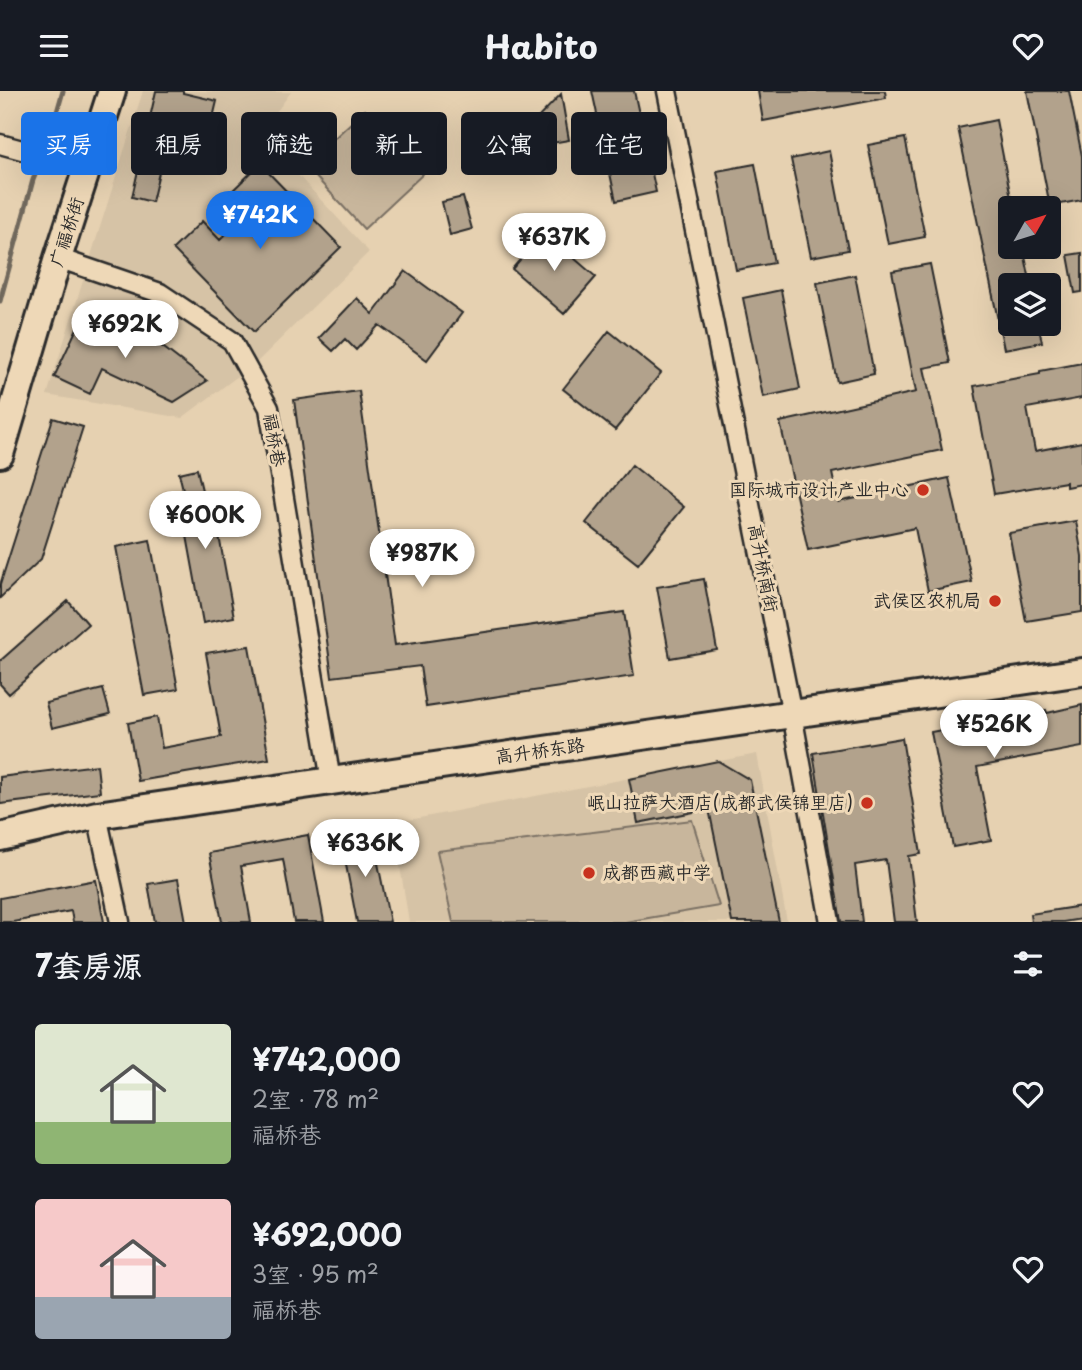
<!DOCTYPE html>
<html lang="zh">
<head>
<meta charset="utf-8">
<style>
	:root { --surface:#171b24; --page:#20242c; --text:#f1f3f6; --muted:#9ea1a6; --accent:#1a73e8 }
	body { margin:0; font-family:"Playpen Sans","LXGW WenKai TC",sans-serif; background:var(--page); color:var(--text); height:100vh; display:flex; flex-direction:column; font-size:26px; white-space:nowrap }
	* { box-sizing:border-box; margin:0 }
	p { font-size:23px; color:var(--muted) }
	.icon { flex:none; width:38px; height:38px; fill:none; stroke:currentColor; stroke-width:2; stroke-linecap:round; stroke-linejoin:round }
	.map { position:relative; height:831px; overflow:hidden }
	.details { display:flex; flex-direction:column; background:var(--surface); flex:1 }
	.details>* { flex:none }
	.top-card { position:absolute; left:21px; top:21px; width:700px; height:63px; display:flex; gap:14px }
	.needle { width:46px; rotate:51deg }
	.fabs { position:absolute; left:998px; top:105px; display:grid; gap:14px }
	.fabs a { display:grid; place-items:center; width:63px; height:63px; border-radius:7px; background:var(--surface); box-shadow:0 7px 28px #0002; font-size:35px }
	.price { position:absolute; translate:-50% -60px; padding:0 16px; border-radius:24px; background:#fff; color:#222; font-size:23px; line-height:46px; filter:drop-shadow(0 2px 4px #0008) }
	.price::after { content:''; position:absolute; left:50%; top:42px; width:21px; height:16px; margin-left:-10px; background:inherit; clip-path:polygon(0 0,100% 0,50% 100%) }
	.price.selected { background:var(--accent); color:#fff }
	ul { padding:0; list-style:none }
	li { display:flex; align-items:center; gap:21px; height:175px; padding:0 35px }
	li span { display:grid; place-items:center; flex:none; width:196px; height:140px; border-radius:7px; color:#555 }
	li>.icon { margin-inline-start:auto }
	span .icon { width:84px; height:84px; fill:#fffc; stroke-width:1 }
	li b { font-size:30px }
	h2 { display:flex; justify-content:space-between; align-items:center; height:84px; padding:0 35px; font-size:30px }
	.pill { padding:0 24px; border-radius:7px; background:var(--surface); box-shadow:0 7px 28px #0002; font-size:24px; line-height:63px }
	.pill.selected { background:var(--accent); color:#fff }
	header { display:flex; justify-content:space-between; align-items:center; height:91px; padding:0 35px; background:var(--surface); font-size:32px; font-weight:700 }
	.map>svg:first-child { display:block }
	.built { fill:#d6c3a6 }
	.green { fill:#c8b69c; stroke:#7a7064; stroke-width:2 }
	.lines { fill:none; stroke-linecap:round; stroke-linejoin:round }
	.stream { stroke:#6f675c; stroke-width:5 }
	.building { fill:#b2a28c; stroke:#2b2b2b; stroke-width:2 }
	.street-casing { stroke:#2b2b2b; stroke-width:23 }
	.secondary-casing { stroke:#2b2b2b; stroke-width:32 }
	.street { stroke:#eed8b7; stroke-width:18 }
	.secondary { stroke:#eed8b7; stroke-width:26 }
	.poi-dot { fill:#c8321e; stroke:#eed8b7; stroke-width:2.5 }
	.labels { text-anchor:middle; stroke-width:6; stroke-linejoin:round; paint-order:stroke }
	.street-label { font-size:18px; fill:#2b2b2b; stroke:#eed8b7 }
	.poi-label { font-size:18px; fill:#2b2b2b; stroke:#eed8b7; text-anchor:end }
</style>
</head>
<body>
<header><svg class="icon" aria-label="menu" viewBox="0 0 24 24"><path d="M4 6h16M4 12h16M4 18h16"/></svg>Habito<svg class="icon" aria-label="heart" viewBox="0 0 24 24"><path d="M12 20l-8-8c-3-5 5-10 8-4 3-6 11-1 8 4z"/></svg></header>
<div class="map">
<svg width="1082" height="831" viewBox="0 0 1082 831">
	<rect width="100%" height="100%" fill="#e6d1b1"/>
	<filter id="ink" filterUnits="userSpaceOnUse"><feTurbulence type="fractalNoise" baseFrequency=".0143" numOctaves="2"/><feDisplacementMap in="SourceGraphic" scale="14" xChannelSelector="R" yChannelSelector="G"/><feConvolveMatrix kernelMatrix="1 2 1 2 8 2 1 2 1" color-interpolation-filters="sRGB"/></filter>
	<g filter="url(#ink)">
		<path class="built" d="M 143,0 L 291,1 L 260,43 L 369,161 L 258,270 L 182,327 L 47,304 Z
			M 757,663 L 787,831 L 409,831 L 393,732 Z"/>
		<path class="green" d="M 365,19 L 423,83 L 364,138 L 276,43 L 299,22 L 328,53 Z
			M 692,729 L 719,815 L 625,831 L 453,831 L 437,760 Z"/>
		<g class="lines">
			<path class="stream" d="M 0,210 L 33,89 L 49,49 L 63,0"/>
		</g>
		<path class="building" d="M 156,0 L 183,0 L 183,2 L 217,10 L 208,48 L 169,39 L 152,111 L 132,106 Z
			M 592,0 L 634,0 L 656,101 L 616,110 Z
			M 758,0 L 885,0 L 886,7 L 763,30 Z
			M 1027,0 L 1069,0 L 1082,65 L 1082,109 L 1050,115 Z
			M 561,3 L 569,49 L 506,60 Z
			M 996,29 L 1013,117 L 1010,117 L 1010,156 L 1023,156 L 1031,194 L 1010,194 L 1010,233 L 1038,233 L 1042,251 L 1004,258 L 958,37 Z
			M 905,47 L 925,146 L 888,153 L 868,54 Z
			M 829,60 L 848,159 L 811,166 L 791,68 Z
			M 260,73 L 341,156 L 254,241 L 173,158 L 202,130 L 220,149 L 249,121 L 230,102 Z
			M 755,73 L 774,172 L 736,179 L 717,80 Z
			M 463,106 L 472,138 L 450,144 L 442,111 Z
			M 544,141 L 596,186 L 564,223 L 512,178 Z
			M 1082,162 L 1082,201 L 1075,202 L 1068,164 Z
			M 930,173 L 950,272 L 924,277 L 942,359 L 832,382 L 838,411 L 949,387 L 972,491 L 928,500 L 915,437 L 808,459 L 780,331 L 916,301 L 892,180 Z
			M 405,180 L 462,222 L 427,269 L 379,234 L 356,259 L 345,248 L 333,260 L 319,247 L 357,207 L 373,223 Z
			M 855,184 L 874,283 L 837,291 L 817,192 Z
			M 781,199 L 800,298 L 763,306 L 743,207 Z
			M 121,224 L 207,290 L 174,311 L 102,277 L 90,303 L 54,286 L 78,235 Z
			M 609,240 L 661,282 L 615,339 L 563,298 Z
			M 1082,272 L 1082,307 L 1027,317 L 1035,360 L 1082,351 L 1082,393 L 1066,396 L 1066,391 L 994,403 L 974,295 L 1040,283 L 1040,280 Z
			M 359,300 L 395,554 L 624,521 L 634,585 L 426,616 L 420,575 L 332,586 L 294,309 Z
			M 53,327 L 83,336 L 41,468 L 0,507 L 0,494 Z
			M 632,374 L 684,416 L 638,473 L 586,432 Z
			M 197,378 L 204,408 L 212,407 L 234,526 L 203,532 L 181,412 L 186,411 L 179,382 Z
			M 1076,430 L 1082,465 L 1082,521 L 1026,530 L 1009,442 Z
			M 150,449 L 178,598 L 144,604 L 116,456 Z
			M 704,488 L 717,559 L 670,567 L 657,496 Z
			M 68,510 L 88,533 L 9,603 L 0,593 L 0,570 Z
			M 249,555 L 269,668 L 138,690 L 128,632 L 157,626 L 162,657 L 221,646 L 206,562 Z
			M 103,598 L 110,623 L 52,637 L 46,612 Z
			M 1082,614 L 1082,656 L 977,676 L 991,749 L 953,756 L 931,641 L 1046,619 L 1047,622 Z
			M 902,647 L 921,763 L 909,765 L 917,831 L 894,831 L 886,769 L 855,774 L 862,831 L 841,831 L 813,662 Z
			M 718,670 L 750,689 L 779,831 L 732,831 L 709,718 L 638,732 L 629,688 Z
			M 97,674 L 100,701 L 0,713 L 0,686 Z
			M 372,743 L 390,831 L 357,831 L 341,748 Z
			M 308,744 L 324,831 L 294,831 L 283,768 L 241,775 L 251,831 L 222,831 L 209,762 Z
			M 178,788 L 186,831 L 155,831 L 148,793 Z
			M 96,789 L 104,831 L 73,831 L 71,820 L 13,831 L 0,831 L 0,807 Z
			M 1082,815 L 1082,828 L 1063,831 L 1031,831 L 1030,823 Z"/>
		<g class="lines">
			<g class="street-casing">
				<path id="street" d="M 667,0 L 792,623 L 830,831
					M 0,53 L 88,77
					M 58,167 L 160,202 L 232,250 L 269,317 L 331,690
					M 97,724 L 120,831"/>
			</g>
			<g class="secondary-casing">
				<path id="secondary" d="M 0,363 L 58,167 L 112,0
					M 0,746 L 97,724 L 1082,581"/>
			</g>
			<use href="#street" class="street"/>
			<use href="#secondary" class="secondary"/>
		</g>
	</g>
	<g class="poi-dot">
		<circle cx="923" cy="399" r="7"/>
		<circle cx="995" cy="510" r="7"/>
		<circle cx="867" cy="712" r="7"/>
		<circle cx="589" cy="782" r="7"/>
	</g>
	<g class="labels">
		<g class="street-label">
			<text transform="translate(67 141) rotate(-72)" y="6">广福桥街</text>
			<text transform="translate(274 349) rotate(80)" y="6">福桥巷</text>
			<text transform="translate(763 477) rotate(79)" y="6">高升桥南街</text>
			<text transform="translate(540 660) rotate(-8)" y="6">高升桥东路</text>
		</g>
		<g class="poi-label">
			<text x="909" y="405">国际城市设计产业中心</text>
			<text x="981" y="516">武侯区农机局</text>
			<text x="853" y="718">岷山拉萨大酒店(成都武侯锦里店)</text>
			<text x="603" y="788" text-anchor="start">成都西藏中学</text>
		</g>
	</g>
</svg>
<div class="fabs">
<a><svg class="needle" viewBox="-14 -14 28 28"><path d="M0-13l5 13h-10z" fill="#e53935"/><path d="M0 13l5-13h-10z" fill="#9ea1a6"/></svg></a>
<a><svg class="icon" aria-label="layers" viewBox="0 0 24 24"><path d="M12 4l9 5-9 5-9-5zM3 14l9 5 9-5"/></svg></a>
</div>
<b class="price selected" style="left:260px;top:160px">¥742K</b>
<b class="price" style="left:554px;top:182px">¥637K</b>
<b class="price" style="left:125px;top:269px">¥692K</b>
<b class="price" style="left:205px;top:460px">¥600K</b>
<b class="price" style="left:422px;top:498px">¥987K</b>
<b class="price" style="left:994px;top:669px">¥526K</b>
<b class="price" style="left:365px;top:788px">¥636K</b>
<div class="top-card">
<a class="pill selected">买房</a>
<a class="pill">租房</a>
<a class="pill">筛选</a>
<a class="pill">新上</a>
<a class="pill">公寓</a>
<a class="pill">住宅</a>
</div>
</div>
<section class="details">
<h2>7套房源<svg class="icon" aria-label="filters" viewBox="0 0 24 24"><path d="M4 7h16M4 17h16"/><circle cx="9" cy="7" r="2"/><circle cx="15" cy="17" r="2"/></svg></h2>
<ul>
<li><span style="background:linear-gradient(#dfe7d0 70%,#8fb573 0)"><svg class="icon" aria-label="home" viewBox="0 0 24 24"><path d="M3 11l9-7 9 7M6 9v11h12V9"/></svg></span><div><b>¥742,000</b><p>2室 · 78 m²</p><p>福桥巷</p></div><svg class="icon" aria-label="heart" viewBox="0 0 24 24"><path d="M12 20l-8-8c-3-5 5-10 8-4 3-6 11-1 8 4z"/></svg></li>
<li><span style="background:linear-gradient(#f6c9c9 70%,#9aa5b1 0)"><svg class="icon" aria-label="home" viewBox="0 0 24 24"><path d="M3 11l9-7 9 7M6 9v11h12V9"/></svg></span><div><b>¥692,000</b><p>3室 · 95 m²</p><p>福桥巷</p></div><svg class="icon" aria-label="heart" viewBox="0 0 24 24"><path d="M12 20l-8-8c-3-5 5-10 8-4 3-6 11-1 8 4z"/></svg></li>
</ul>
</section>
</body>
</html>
